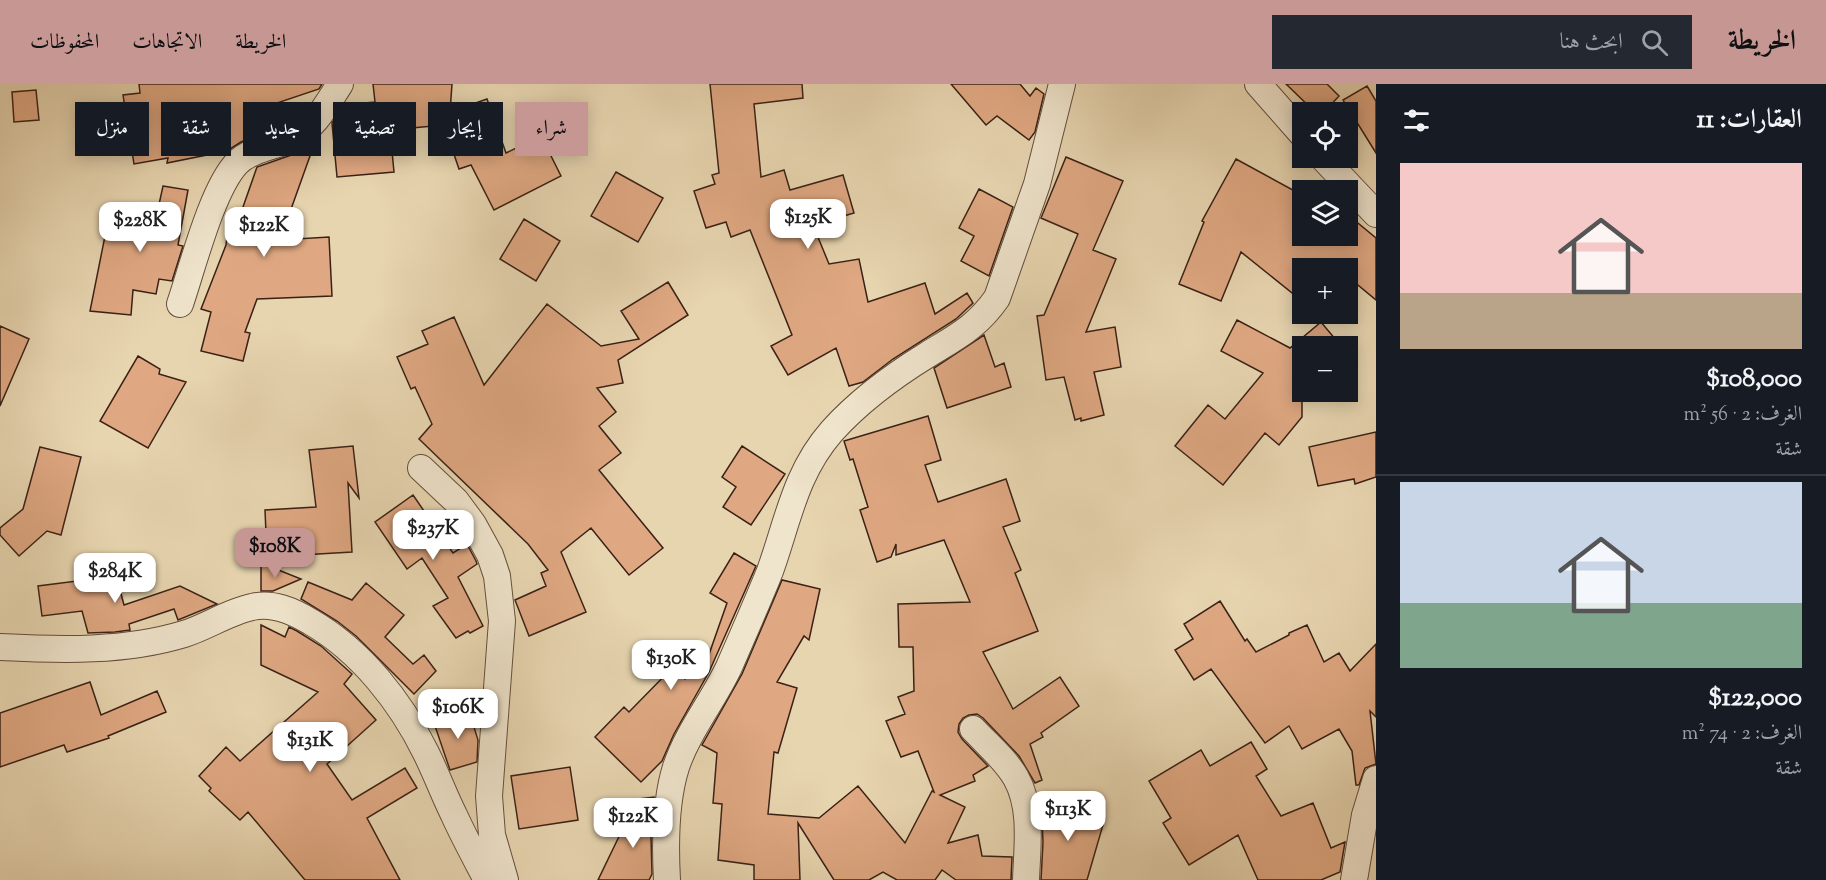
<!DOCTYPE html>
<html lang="ar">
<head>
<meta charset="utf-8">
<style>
	:root { --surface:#171b24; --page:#242831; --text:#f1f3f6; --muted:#9ea1a6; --line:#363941; --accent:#c59692 }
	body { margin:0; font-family:"Sorts Mill Goudy",Amiri,serif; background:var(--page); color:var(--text); direction:rtl; height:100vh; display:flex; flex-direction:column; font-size:22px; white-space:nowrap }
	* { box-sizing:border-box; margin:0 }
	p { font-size:20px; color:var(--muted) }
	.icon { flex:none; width:33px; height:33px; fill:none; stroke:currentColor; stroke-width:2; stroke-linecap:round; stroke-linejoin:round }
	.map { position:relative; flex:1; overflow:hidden; direction:ltr }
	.drawer { display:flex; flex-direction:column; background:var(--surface); width:450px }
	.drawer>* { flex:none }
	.top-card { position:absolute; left:18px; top:18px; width:570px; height:54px; direction:rtl; display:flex; gap:12px }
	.tools { position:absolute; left:1292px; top:18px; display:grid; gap:12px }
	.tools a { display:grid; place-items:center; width:66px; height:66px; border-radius:0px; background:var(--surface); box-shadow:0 3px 15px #0003; font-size:30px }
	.price { position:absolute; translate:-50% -51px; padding:0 14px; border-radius:12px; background:#fff; color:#222; font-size:20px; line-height:39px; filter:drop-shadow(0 2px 3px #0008) }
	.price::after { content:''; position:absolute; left:50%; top:36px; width:18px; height:14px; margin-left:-9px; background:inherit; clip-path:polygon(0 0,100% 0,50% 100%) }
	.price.active { background:var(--accent); color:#111 }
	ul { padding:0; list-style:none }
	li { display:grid; align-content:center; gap:12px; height:318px; padding:0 24px }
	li+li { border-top:2px solid var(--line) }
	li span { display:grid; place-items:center; height:186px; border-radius:0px; color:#555 }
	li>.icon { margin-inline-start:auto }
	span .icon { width:108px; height:108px; fill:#fffc; stroke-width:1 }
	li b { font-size:26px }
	h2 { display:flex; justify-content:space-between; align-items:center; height:72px; padding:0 24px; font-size:26px }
	.pill { padding:0 21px; border-radius:0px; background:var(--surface); box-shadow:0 3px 15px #0003; font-size:21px; line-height:54px }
	.pill.active { background:var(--accent); color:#111 }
	header { display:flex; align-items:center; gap:36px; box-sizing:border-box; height:84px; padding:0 30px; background:var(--accent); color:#111 }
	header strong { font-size:28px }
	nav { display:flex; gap:33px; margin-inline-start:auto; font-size:21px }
	.search { width:420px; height:54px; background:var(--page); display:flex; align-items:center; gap:15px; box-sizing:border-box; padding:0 21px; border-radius:0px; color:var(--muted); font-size:22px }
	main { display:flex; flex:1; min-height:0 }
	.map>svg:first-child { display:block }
	.building { fill:#dfa882; stroke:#3a2116; stroke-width:1.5 }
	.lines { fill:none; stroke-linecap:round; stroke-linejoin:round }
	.minor-casing { stroke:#654e3c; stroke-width:28 }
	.minor { stroke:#efe4cc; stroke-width:26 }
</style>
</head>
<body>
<header>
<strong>الخريطة</strong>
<div class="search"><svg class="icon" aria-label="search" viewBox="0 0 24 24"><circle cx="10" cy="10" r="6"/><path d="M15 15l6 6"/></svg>ابحث هنا</div>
<nav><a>الخريطة</a><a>الاتجاهات</a><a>المحفوظات</a></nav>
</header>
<main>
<section class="drawer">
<h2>العقارات: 11<svg class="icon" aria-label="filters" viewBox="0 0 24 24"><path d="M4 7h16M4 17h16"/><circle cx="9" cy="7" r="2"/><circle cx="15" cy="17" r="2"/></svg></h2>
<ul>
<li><span style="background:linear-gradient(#f6c9c9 70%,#b9a48a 0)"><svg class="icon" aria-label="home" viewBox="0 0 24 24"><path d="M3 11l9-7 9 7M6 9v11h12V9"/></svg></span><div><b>$108,000</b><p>الغرف: 2 · 56 m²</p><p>شقة</p></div></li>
<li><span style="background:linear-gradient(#c9d6e8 65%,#7fa58c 0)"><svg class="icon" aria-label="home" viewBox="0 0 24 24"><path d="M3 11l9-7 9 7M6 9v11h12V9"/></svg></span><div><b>$122,000</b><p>الغرف: 2 · 74 m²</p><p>شقة</p></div></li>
</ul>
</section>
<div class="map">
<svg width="1376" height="796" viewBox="0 0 1376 796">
	<rect width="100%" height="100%" fill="#e7d5b0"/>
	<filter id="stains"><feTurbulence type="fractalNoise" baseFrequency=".00333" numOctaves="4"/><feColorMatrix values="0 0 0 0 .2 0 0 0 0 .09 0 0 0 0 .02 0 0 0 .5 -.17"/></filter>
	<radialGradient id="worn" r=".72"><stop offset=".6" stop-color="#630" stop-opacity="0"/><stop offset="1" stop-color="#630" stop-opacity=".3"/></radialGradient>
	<path class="building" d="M 139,0 L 322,0 L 319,5 L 253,27 L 258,51 L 241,58 L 227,67 L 167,79 L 168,74 L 134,80 L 123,11 L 140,9 Z
		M 373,0 L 452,0 L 450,28 L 487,15 L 506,69 L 541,52 L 561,92 L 494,126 L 471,81 L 459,85 L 444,41 L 390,46 L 394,88 L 337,93 L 332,39 L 344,21 L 375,18 Z
		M 710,0 L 802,0 L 803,14 L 754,20 L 761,93 L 784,86 L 790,106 L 843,91 L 854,129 L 813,141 L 829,180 L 859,175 L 868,218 L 925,199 L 935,230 L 967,209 L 973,219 L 956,235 L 893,275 L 863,298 L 849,302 L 836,264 L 788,291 L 771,262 L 792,251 L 750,146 L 731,153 L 726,138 L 706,144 L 694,107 L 715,100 L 712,91 L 719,89 Z
		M 951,0 L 1020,0 L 1030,12 L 1036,4 L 1044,10 L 1035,48 L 1029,56 L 997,32 L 986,41 Z
		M 1286,0 L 1327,0 L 1339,12 L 1324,28 L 1315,28 Z
		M 1367,2 L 1376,17 L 1376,69 L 1343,16 Z
		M 36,6 L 39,36 L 14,38 L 12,8 Z
		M 315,58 L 280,156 L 329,153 L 332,212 L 257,215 L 245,248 L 250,249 L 243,277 L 201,267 L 211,228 L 201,225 L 226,161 L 228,142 L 236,143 L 257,83 L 297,69 Z
		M 1066,73 L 1123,97 L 1093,166 L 1116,175 L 1086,248 L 1115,243 L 1121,283 L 1094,288 L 1104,331 L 1081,337 L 1081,334 L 1075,336 L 1064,293 L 1046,296 L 1037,232 L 1044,231 L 1078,150 L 1041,134 Z
		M 1236,75 L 1302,111 L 1302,152 L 1347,152 L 1347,130 L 1376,154 L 1376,216 L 1347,192 L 1347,184 L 1302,184 L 1302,217 L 1241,168 L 1221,217 L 1179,200 L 1204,138 L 1202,137 Z
		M 616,88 L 663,114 L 638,158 L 591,132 Z
		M 163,102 L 188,106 L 178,161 L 183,162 L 172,197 L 159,195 L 156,210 L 133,206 L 131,231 L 90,227 L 106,147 L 123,150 L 129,119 L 158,125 Z
		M 979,105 L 1013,123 L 989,192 L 961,177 L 974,152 L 959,144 Z
		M 524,135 L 560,157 L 536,197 L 500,175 Z
		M 668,198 L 688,231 L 618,276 L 623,299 L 597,304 L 616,328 L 599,342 L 621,369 L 599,386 L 663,464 L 629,491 L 591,444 L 561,468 L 586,528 L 529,552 L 515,516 L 546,502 L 541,489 L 548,486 L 528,460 L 419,355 L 432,340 L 415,303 L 411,305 L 397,273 L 428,260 L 422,247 L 454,233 L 484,301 L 547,220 L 601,262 L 639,255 L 621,227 Z
		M 1237,236 L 1290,264 L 1321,238 L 1341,262 L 1302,262 L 1302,333 L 1279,361 L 1265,349 L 1223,401 L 1175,362 L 1208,321 L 1225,335 L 1263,289 L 1221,267 Z
		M 0,242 L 29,255 L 0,322 Z
		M 984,251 L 995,283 L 1004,279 L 1011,303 L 947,324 L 934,284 Z
		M 138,272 L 160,285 L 159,290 L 186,298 L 148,364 L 100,337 Z
		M 928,332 L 941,376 L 925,381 L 938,418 L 1006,395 L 1020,437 L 1003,443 L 1021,486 L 1015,489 L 1038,547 L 983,568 L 1013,625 L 1060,593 L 1079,622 L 1041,649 L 1043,653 L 1030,660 L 1042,696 L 1035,699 L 1019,672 L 983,634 L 977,630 L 969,631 L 963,634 L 959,640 L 958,648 L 962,655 L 988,682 L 973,691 L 975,697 L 940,711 L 965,723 L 948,759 L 978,751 L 982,772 L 1012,773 L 1011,796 L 956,796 L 942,786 L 935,796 L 897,796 L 883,788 L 869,796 L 834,796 L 798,739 L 800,796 L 754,796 L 754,781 L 718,776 L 722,720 L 713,719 L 717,669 L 702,661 L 742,590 L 782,496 L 820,505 L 809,556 L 804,552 L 777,598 L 797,604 L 778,669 L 774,668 L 768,730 L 819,734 L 858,702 L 905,759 L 932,707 L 934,708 L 918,667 L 901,673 L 886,637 L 905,630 L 898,613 L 914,607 L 913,563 L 899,563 L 898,520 L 970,518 L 944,456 L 896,471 L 896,460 L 891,473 L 877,478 L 860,426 L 868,423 L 853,375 L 850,376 L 844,357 Z
		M 1376,348 L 1376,393 L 1355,400 L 1354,395 L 1318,402 L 1309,363 Z
		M 353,362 L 359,414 L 348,399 L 352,468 L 267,473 L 265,426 L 316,423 L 309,366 Z
		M 742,362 L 785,390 L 751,441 L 723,423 L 736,403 L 722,393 Z
		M 40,363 L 81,373 L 61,451 L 47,447 L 19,472 L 0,451 L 0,444 L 23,425 Z
		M 413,411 L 453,469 L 467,460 L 476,477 L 477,480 L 458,493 L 483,542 L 470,549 L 468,547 L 456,554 L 433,522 L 448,514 L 422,474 L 407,485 L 375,438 Z
		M 734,469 L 756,482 L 709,588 L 674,650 L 662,677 L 641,698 L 595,653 L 624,623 L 629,628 L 673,583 L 685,595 L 707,576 L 727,519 L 710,509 Z
		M 261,479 L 301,495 L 273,507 L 261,507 Z
		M 116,491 L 124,521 L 180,502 L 217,520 L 178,536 L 174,525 L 129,540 L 130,546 L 115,548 L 88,549 L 82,527 L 42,532 L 38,502 L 77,497 L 78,501 Z
		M 308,498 L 352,516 L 366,499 L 404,531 L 385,553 L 413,580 L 424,571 L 436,587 L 414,610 L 356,552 L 337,537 L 301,515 Z
		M 1220,517 L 1245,557 L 1247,555 L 1256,568 L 1289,551 L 1289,549 L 1307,541 L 1324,578 L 1339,569 L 1350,587 L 1376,560 L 1376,633 L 1370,627 L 1376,680 L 1365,684 L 1359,701 L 1356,701 L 1352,667 L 1339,645 L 1302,665 L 1289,642 L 1265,659 L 1211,585 L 1194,596 L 1175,566 L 1193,555 L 1184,540 Z
		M 261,541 L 285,553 L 289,543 L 297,547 L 321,562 L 352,590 L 344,600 L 376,636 L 327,680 L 352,716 L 405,684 L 417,704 L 367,734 L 400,796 L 305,796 L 248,728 L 240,736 L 209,707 L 211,704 L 199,692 L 226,663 L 240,677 L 318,608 L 261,581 Z
		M 90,598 L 101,631 L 157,607 L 166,628 L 108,652 L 109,654 L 67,668 L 64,661 L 0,683 L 0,629 Z
		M 469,627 L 478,656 L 477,678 L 450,686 L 434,639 Z
		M 1251,658 L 1267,685 L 1256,692 L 1281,732 L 1313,719 L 1331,764 L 1345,758 L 1340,788 L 1321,796 L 1258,796 L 1238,751 L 1189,781 L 1163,739 L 1171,734 L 1149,697 L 1201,666 L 1210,682 Z
		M 570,683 L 578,736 L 519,745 L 511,692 Z
		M 654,713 L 651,753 L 652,790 L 649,796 L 598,796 L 627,736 L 643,744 L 639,715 Z
		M 1041,715 L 1105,734 L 1087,796 L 1041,796 L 1043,758 Z"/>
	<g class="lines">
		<g class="minor-casing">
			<path id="minor" d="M 1258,0 L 1302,50
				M 1323,74 L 1376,130
				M 180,220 C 192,185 212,105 237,79 C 251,65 274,63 291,55 C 314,45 327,20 340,0
				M 421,384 L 456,417 L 473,440 L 490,471 L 497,492 L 502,537 L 489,712 L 492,751 L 505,796
				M 0,563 C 61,566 125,568 184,550 C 207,543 228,528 252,523 C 273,518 293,527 311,538 C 361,567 401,618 426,669 C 436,689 444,711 454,731 C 464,753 476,775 487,796
				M 973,645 C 987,660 1006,676 1016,694 C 1033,724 1027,764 1026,796
				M 667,796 C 665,760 665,718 676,683 C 688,647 713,617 729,583 C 743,551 757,519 770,487 C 788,437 795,389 832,347 C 859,317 893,292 927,271 C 956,253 977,243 997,214 L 1037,100 L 1062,0
				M 1354,796 L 1365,731 L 1376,695"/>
		</g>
		<use href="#minor" class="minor"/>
	</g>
	<rect width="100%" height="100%" filter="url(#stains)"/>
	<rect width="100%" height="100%" fill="url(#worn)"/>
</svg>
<div class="tools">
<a><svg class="icon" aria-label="locate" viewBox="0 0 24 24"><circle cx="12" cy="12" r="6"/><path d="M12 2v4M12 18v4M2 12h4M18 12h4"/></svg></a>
<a><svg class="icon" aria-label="layers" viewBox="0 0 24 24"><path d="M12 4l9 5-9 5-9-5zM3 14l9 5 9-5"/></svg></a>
<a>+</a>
<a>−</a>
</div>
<b class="price" style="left:808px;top:166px">$125K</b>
<b class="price" style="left:140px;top:169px">$228K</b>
<b class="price" style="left:264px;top:174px">$122K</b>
<b class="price" style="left:433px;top:477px">$237K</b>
<b class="price active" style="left:275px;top:495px">$108K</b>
<b class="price" style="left:115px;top:520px">$284K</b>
<b class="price" style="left:671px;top:607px">$130K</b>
<b class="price" style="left:458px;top:656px">$106K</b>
<b class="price" style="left:310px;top:689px">$131K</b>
<b class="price" style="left:1068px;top:758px">$113K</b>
<b class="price" style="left:633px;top:765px">$122K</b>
<div class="top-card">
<a class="pill active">شراء</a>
<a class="pill">إيجار</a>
<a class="pill">تصفية</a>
<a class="pill">جديد</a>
<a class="pill">شقة</a>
<a class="pill">منزل</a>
</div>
</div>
</main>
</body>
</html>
